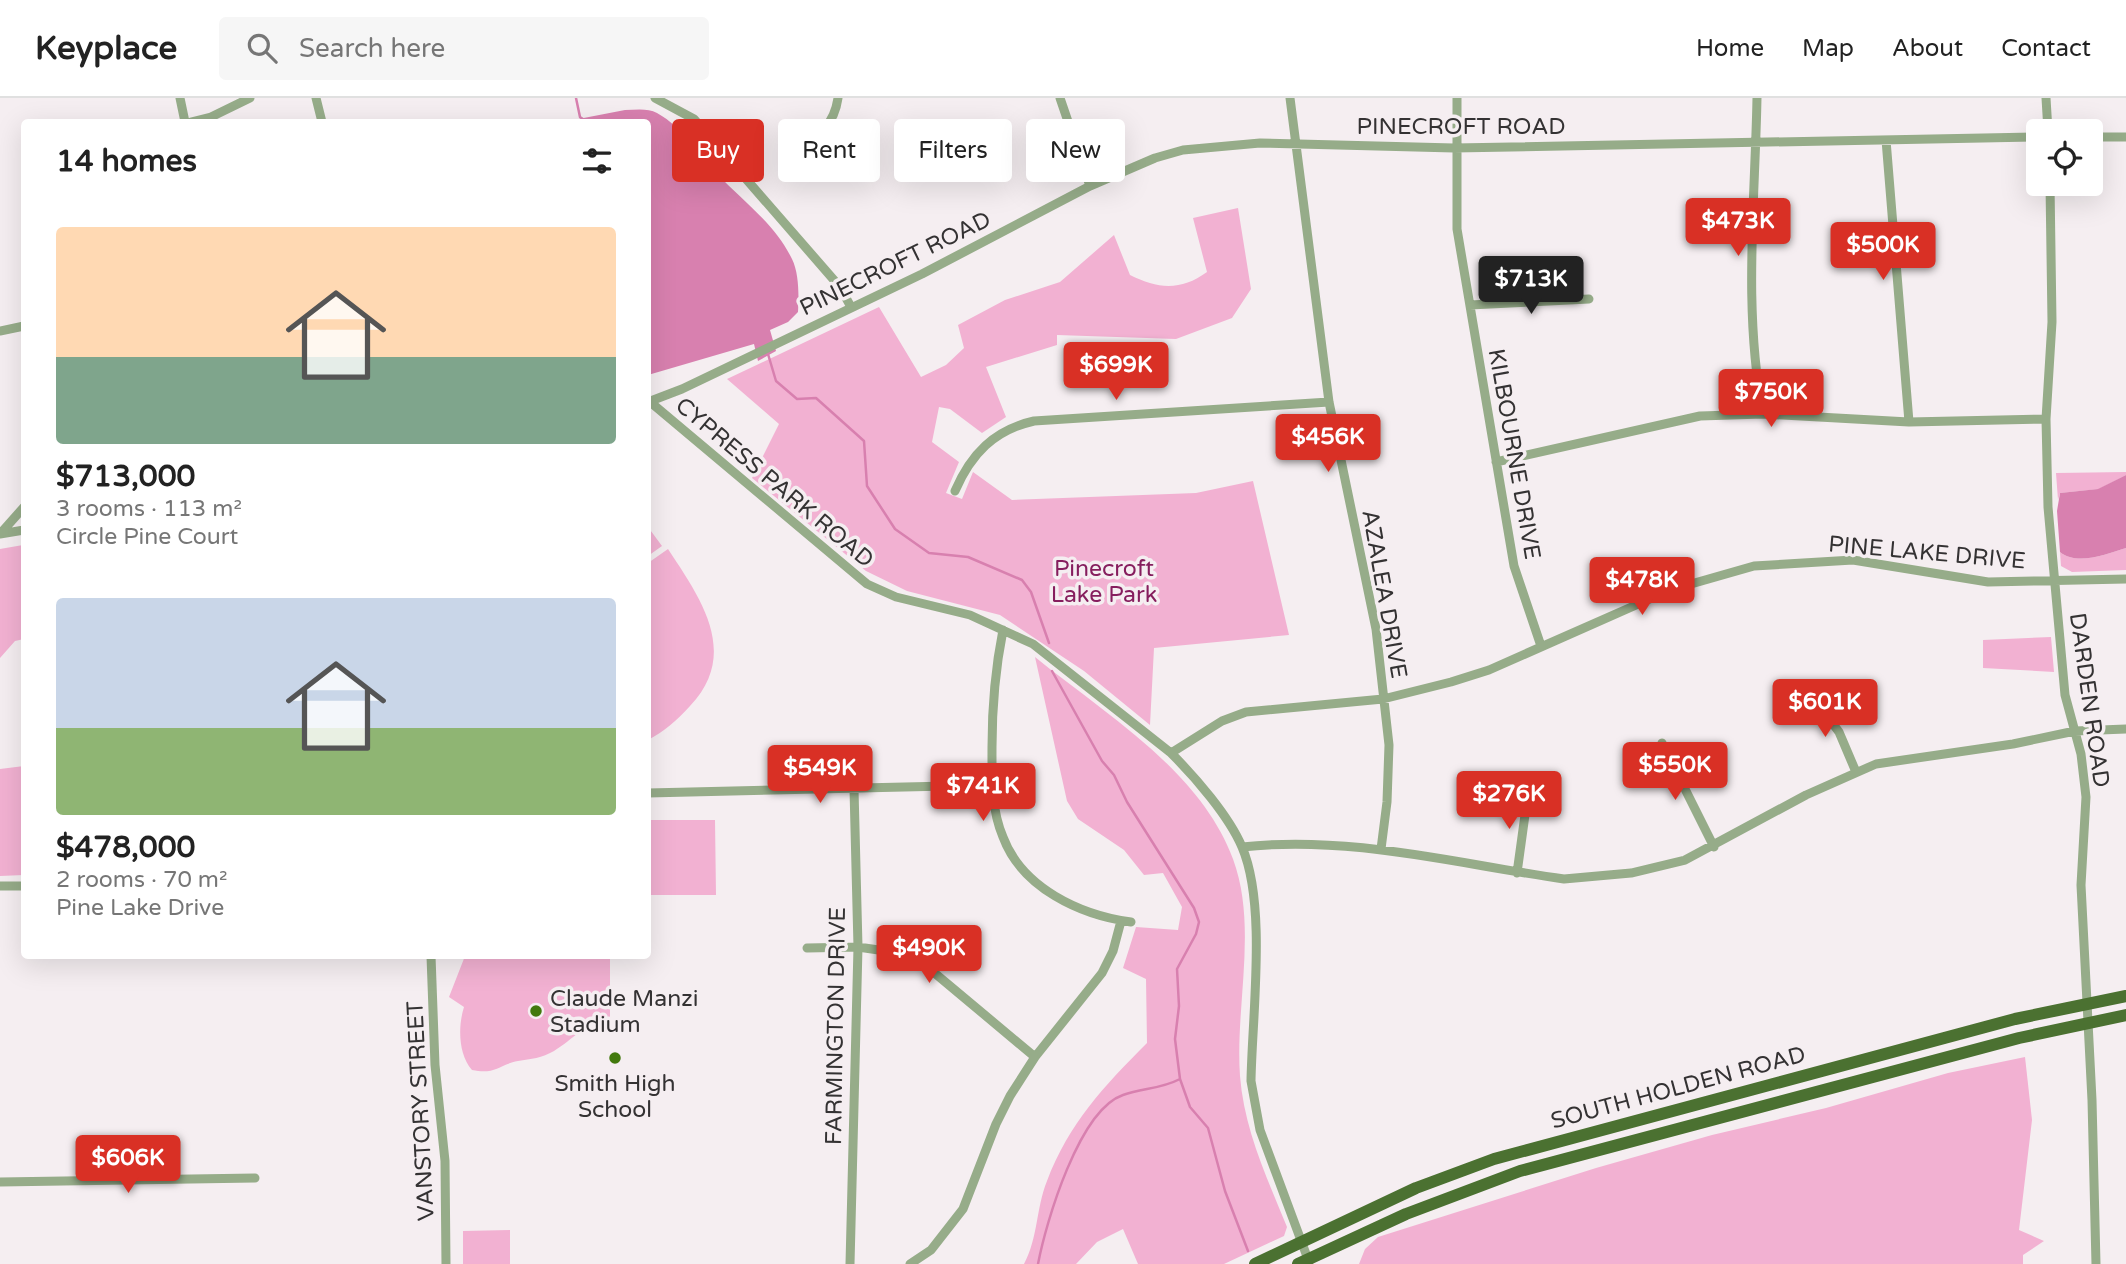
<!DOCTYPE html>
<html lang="en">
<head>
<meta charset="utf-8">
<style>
	:root { --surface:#fff; --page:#f6f6f6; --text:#222; --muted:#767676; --line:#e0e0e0; --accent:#d93025 }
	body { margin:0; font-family:"Varela Round",sans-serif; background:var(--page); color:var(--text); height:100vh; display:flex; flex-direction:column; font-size:26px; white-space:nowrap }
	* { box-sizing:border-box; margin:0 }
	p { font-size:23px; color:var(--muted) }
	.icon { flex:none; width:38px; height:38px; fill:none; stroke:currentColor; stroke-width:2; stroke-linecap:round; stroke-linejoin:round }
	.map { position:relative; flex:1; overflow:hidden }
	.drawer { position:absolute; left:21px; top:21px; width:630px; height:840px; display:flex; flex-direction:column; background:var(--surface); border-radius:7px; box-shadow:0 7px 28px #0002 }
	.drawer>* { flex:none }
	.guide { position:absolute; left:672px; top:21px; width:665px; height:63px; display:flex; gap:14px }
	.buttons { position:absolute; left:2026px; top:21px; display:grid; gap:14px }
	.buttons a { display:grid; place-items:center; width:77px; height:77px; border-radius:7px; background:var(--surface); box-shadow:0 7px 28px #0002; font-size:35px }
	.price { position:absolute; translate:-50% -60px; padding:0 16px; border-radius:7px; background:var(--accent); color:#fff; font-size:23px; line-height:46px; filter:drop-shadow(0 2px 4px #0008) }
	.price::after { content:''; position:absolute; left:50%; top:42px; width:21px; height:16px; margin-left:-10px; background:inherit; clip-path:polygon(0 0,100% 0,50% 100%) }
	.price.on { background:#222; color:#fff }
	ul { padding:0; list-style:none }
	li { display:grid; align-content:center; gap:14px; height:371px; padding:0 35px }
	li span { display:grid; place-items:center; height:217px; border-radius:7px; color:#555 }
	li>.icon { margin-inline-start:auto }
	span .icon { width:126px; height:126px; fill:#fffc; stroke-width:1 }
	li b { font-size:30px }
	h2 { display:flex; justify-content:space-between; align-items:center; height:84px; padding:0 35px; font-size:30px }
	.tag { padding:0 24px; border-radius:7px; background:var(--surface); box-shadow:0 7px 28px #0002; font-size:24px; line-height:63px }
	.tag.on { background:var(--accent); color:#fff }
	header { display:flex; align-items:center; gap:42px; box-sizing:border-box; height:98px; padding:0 35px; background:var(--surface); border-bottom:2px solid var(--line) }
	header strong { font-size:33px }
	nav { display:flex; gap:38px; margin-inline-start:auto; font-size:24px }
	.search { width:490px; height:63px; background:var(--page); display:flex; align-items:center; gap:18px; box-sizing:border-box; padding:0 24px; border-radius:7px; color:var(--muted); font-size:26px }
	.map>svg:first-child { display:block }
	.green { fill:#f2b1d2 }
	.water { fill:#d880af }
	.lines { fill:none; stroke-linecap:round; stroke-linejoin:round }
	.stream { stroke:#d880af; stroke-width:2.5 }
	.minor { stroke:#96ac89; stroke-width:9 }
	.major { stroke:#4b7131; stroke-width:12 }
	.poi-dot { fill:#42790d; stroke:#f5eef1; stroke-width:2.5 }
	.labels { text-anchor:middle; stroke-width:7; stroke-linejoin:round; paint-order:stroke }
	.street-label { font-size:23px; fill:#343233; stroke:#f5eef1 }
	.park-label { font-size:23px; fill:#861e5e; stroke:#f5eef1 }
	.poi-label { font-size:23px; fill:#343233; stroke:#f5eef1; text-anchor:start }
</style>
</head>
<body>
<header>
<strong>Keyplace</strong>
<div class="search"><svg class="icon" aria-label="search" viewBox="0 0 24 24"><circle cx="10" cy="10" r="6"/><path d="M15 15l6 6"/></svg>Search here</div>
<nav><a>Home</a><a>Map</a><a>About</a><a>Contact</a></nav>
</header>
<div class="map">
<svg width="2126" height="1166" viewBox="0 0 2126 1166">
	<rect width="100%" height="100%" fill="#f5eef1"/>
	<path class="green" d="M 1238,110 L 1251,191 L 1232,220 L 1176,241 L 1057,237 L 1057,247 L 986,269 L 1006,319 L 982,335 L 950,311 L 939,309 L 932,344 L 959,364 L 946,395 L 962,401 L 973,374 L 1012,402 L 1196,395 L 1253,383 L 1289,537 L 1154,550 L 1150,627 L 1084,573 L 1000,517 L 907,493 L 866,473 L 752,380 L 779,326 L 727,281 L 879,209 L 921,279 L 946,267 L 964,250 L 958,227 L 1005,202 L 1060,184 L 1114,137 L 1130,177 C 1158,191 1181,193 1207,174 L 1193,120 Z
		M 2126,374 L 2126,377 L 2099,391 L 2060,395 L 2058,402 L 2056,375 Z
		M 648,429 L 662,448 L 648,458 Z
		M 23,447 L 24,541 L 15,543 L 0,560 L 0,451 Z
		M 2126,450 L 2126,472 L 2072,474 L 2061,468 L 2060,454 C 2077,468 2107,456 2126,450 Z
		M 668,451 C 701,501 740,555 690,608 C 676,623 665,633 648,642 L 648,465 Z
		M 2051,539 L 2054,574 L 1983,570 L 1983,542 Z
		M 1035,559 C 1105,616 1200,672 1233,761 C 1258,829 1235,907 1240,978 C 1244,1031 1267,1080 1287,1129 L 1284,1138 L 1224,1166 L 1138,1166 L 1123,1131 L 1097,1144 L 1076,1166 L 1024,1166 C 1038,1140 1036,1110 1047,1083 C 1069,1025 1104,988 1147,945 L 1146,881 L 1123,870 L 1136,829 L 1178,832 L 1182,809 L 1163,775 L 1144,777 L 1124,752 L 1078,721 L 1067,703 Z
		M 24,668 L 24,777 L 0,778 L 0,671 Z
		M 648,722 L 715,722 L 716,797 L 648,797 Z
		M 465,858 L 610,858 L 610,921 C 588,923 572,942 554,953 C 542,960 531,961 518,963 C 498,967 495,977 472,972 C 458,956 458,928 464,909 L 449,899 Z
		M 2025,959 L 2032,1022 L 2019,1132 L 2044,1143 L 2023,1157 L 2023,1166 L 1359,1166 L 1365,1151 L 1378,1139 L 1596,1070 L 1712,1037 L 1826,1010 L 1948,975 Z
		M 510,1132 L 510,1166 L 463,1166 L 463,1133 Z"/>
	<path class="water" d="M 625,12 C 636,12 648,10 657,15 C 684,30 697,55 717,76 C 743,103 775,126 792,161 C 799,175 799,198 798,214 L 788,224 L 770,232 L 776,253 L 758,263 L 754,246 L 648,277 L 648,24 L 563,24 Z
		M 2126,377 L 2126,450 C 2107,456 2077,468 2060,454 L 2057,413 L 2060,395 L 2098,391 Z"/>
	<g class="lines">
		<path class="stream" d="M 576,0 L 580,19 L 587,24
			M 768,256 L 776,283 L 797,301 L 816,300 L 864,343 L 867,388 L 895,431 L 929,455 L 968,459 L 1022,482 L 1031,494 L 1049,545
			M 1052,573 L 1102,663 L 1114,677 L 1127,704 L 1194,810 L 1199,824 L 1196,836 L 1177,871 L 1179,908 L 1175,941 L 1180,981 L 1190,1009 L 1208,1030 L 1225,1093 L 1248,1153
			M 1038,1166 C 1046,1124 1079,1012 1123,997 C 1143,990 1161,991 1180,981"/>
		<path class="minor" d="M 180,0 L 185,24
			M 316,0 L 322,24
			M 655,0 L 694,21 L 840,189 L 851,209
			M 1060,0 L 1090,88
			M 1290,0 L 1329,304 L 1376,531 L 1389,647 L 1387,704 L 1381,751
			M 1457,0 L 1457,131 L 1514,468 L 1541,548
			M 1757,0 C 1755,105 1743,212 1763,316
			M 2046,0 L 2048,33
			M 191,24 L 211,19 L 250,0
			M 2091,39 L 2126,39
			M 1886,42 L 1909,324
			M 796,51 C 819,37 834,28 838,0
			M 2050,86 L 2052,224 L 2046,321 L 2048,409 L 2065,597 L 2081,656 L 2086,699 L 2081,787 L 2092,1002 L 2096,1166
			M 1470,207 L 1589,201
			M 0,233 L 24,228
			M 649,303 L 867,486 L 896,499 L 970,517 L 1033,546 L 1171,655 C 1195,679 1229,718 1242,749 C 1267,807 1252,918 1251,983 L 1260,1032 L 1309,1164
			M 648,304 L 682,291 L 922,176 L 1090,88 L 1155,60 L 1183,52 L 1260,45 L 1454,50 L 2039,39
			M 1496,364 L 1700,318 L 1763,316 L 1909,324 L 2046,321
			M 955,393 C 971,356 994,332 1034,323 L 1329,304
			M 0,436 L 24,409
			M 0,436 L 24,432
			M 1003,532 C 995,572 992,609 992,649 C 992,680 991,711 1003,739 C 1022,790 1080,817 1131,824
			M 1812,598 L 1839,634 L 1856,674
			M 1662,645 L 1714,749
			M 1171,655 L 1222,623 L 1246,614 L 1383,601 L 1451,584 L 1489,572 L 1670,492 L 1754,468 L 1853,462 L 1988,484 L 2126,481
			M 648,695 L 992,687
			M 1242,749 C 1351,737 1457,766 1564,781 L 1631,775 L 1685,762 L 1806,697 L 1876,666 L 2013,646 L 2075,633 L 2126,631
			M 1517,775 L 1528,695
			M 0,788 L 24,788
			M 807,850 L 858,849 L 913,857 L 1035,959
			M 431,858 L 435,967 L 445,1063 L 446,1166
			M 0,1084 L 255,1080
			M 850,1166 L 858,849 L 854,691
			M 910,1166 L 931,1152 L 963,1111 L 996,1026 L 1010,998 L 1035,959 L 1102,875 L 1113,853 L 1121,823"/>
		<path class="major" d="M 1255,1166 L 1416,1090 L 1494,1061 L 2015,921 L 2126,898
			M 1298,1166 L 1406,1116 L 1520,1073 L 2019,940 L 2126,917"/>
	</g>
	<g class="poi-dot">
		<circle cx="536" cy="913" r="7"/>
		<circle cx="615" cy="960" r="7"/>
	</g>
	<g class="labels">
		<g class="street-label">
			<text x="1461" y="36">PINECROFT ROAD</text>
			<text transform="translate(895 165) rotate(-26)" y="8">PINECROFT ROAD</text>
			<text transform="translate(1515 356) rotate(80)" y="8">KILBOURNE DRIVE</text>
			<text transform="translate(775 384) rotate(40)" y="8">CYPRESS PARK ROAD</text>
			<text transform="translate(1927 454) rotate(5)" y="8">PINE LAKE DRIVE</text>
			<text transform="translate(1385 496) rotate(80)" y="8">AZALEA DRIVE</text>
			<text transform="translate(2090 602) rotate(82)" y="8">DARDEN ROAD</text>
			<text transform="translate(835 928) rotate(-89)" y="8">FARMINGTON DRIVE</text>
			<text transform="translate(1678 989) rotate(-15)" y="8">SOUTH HOLDEN ROAD</text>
			<text transform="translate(420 1013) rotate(-93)" y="8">VANSTORY STREET</text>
		</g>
		<g class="park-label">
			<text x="1104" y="478">Pinecroft<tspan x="1104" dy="26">Lake Park</tspan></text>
		</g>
		<g class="poi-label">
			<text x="550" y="908">Claude Manzi<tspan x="550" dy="26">Stadium</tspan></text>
			<text x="615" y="993" text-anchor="middle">Smith High<tspan x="615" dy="26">School</tspan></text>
		</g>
	</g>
</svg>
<div class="buttons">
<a><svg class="icon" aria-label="locate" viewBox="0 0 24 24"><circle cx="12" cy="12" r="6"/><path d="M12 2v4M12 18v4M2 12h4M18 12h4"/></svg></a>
</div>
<b class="price" style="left:1738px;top:160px">$473K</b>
<b class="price" style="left:1883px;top:184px">$500K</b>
<b class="price on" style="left:1531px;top:218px">$713K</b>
<b class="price" style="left:1116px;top:304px">$699K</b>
<b class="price" style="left:1771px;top:331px">$750K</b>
<b class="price" style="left:1328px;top:376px">$456K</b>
<b class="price" style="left:1642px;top:519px">$478K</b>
<b class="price" style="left:1825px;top:641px">$601K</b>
<b class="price" style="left:1675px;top:704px">$550K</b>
<b class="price" style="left:820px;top:707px">$549K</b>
<b class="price" style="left:983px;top:725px">$741K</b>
<b class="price" style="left:1509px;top:733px">$276K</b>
<b class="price" style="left:929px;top:887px">$490K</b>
<b class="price" style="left:128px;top:1097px">$606K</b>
<div class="guide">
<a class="tag on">Buy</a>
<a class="tag">Rent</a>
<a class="tag">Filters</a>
<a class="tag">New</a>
</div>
<section class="drawer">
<h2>14 homes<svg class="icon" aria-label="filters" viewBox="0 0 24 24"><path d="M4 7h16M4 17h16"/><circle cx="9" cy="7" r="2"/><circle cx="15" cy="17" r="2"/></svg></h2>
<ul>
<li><span style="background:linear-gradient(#ffd9b3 60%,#7fa58c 0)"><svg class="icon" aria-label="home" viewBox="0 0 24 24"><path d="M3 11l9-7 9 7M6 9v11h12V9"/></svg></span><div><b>$713,000</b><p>3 rooms · 113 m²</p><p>Circle Pine Court</p></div></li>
<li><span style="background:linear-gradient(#c9d6e8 60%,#8fb573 0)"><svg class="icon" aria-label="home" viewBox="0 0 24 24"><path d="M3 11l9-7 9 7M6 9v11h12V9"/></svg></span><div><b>$478,000</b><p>2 rooms · 70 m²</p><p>Pine Lake Drive</p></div></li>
</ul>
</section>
</div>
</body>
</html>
